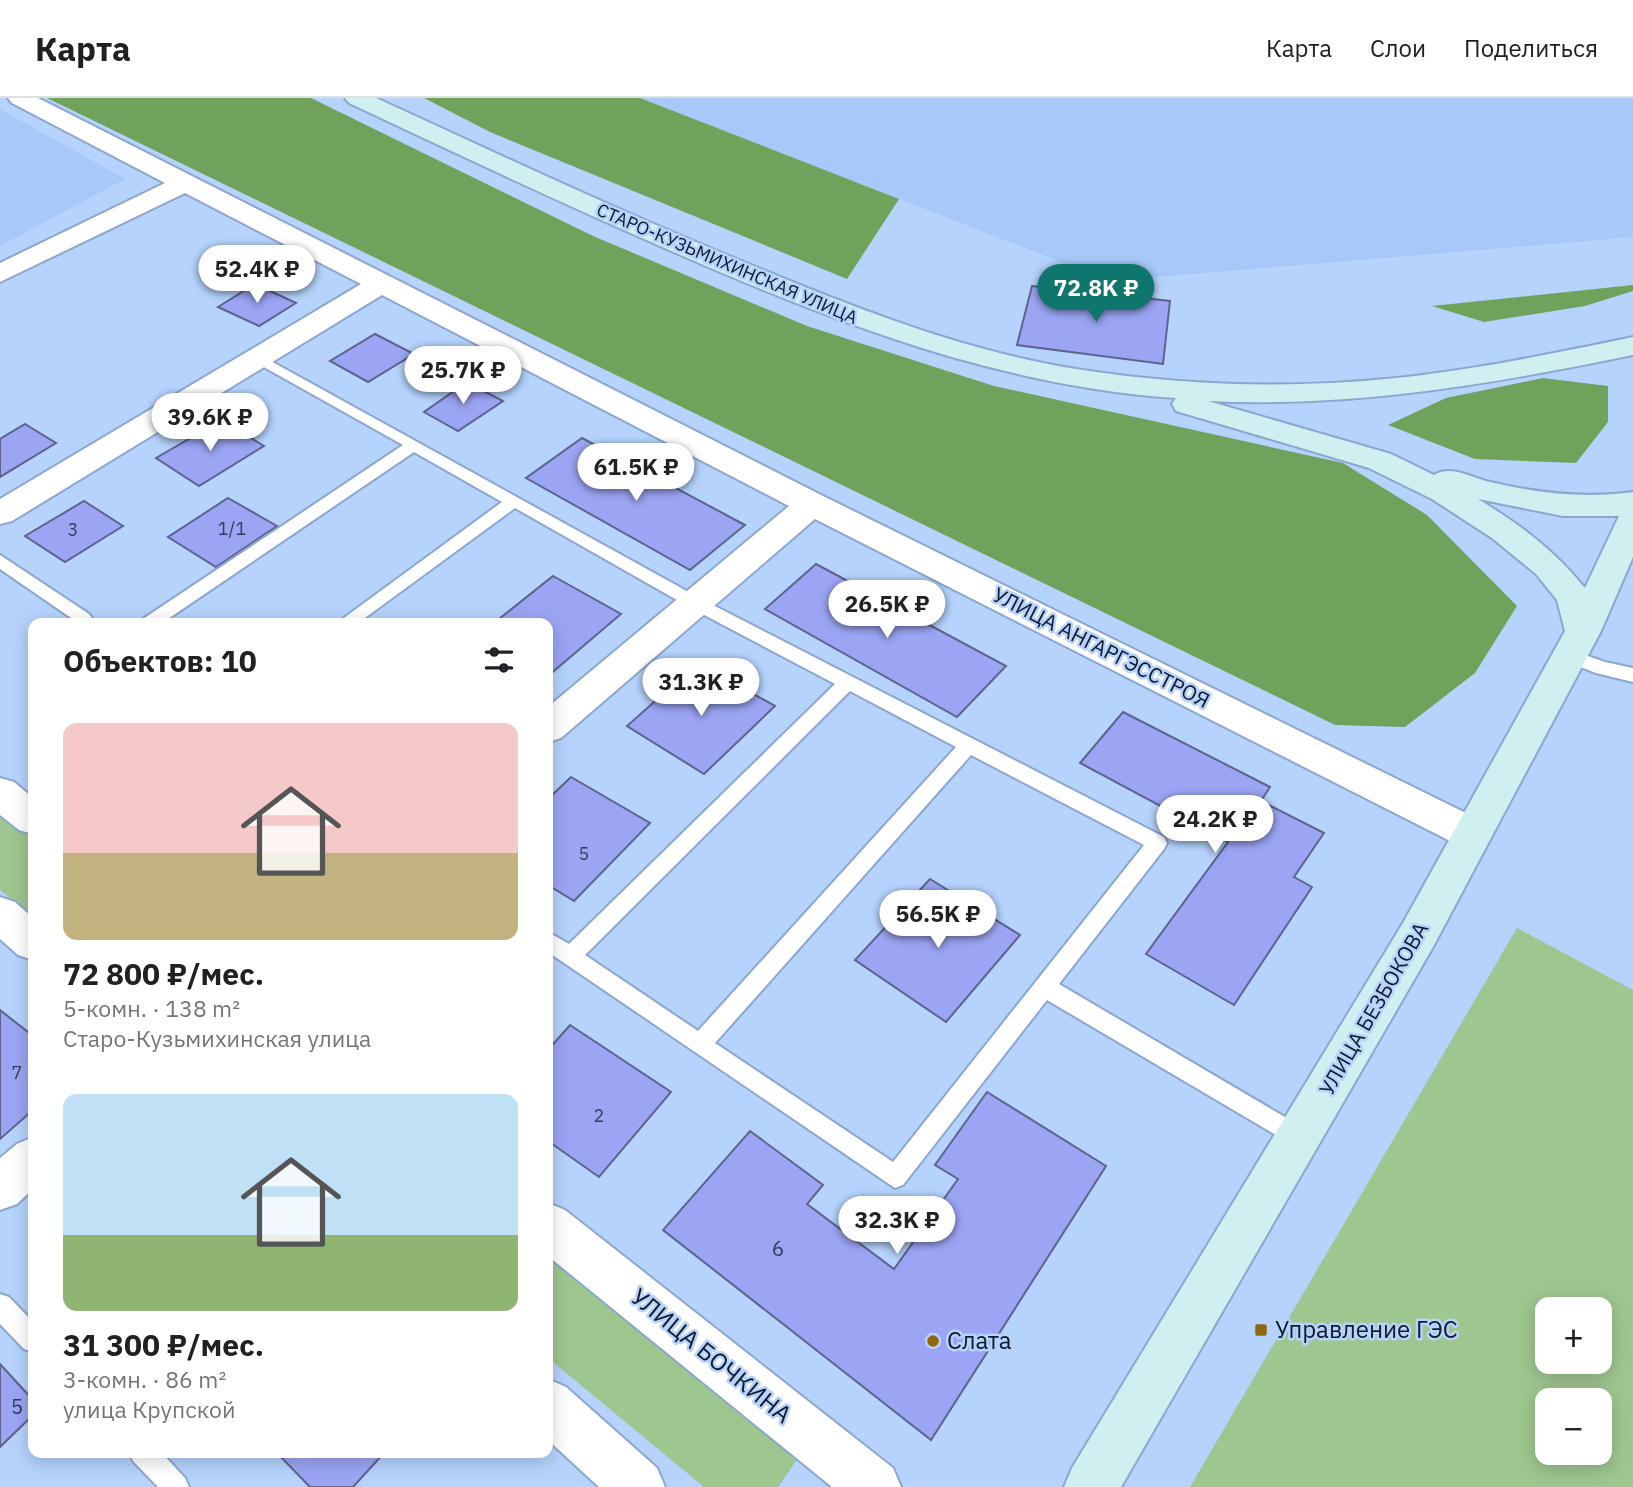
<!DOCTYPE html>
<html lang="ru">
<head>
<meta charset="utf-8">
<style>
	:root { --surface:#fff; --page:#f2f2f2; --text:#202124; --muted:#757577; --line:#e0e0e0; --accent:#0f766e }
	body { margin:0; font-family:"IBM Plex Sans",sans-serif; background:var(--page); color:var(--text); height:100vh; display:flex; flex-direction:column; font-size:26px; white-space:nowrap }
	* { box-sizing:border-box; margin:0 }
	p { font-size:23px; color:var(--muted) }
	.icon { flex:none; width:38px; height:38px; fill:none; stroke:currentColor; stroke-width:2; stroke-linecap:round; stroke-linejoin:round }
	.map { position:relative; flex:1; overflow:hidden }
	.side { position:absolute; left:28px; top:520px; width:525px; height:840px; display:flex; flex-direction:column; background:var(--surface); border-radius:14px; box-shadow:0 4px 18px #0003 }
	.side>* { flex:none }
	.controls { position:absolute; left:1535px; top:1199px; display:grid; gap:14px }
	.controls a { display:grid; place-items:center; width:77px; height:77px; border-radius:14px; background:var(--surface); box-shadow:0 4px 18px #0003; font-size:35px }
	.price { position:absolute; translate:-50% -60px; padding:0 16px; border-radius:24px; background:#fff; color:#222; font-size:23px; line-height:46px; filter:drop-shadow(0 2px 4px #0008) }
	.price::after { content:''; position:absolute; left:50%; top:42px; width:21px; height:16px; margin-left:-10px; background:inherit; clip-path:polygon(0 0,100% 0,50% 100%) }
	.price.current { background:var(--accent); color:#fff }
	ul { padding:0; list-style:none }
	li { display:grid; align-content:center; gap:14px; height:371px; padding:0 35px }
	li span { display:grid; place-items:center; height:217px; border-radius:14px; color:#555 }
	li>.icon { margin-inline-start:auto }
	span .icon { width:126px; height:126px; fill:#fffc; stroke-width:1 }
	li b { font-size:30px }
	h2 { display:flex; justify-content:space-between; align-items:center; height:84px; padding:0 35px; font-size:30px }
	header { display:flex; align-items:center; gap:42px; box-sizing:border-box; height:98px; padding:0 35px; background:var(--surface); border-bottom:2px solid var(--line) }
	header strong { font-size:33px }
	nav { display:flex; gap:38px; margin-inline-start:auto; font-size:24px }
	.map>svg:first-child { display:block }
	.built { fill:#a7c8f8 }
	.green { fill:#9ec68f; fill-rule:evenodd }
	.forest { fill:#6fa35b }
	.building { fill:#9ba5f4; stroke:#5d638d; stroke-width:2 }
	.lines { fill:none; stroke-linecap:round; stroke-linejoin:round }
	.lane-casing { stroke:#8ba7d0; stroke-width:4 }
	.street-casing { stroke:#8ba7d0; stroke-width:4 }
	.secondary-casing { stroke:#8ba7d0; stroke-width:4 }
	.lane { fill:#fff; fill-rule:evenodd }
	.street { fill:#fff; fill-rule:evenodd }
	.secondary { fill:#d0eff0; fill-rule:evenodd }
	.poi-dot { fill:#91660f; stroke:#b5d3fd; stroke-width:2.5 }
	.labels { text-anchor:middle; stroke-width:5; stroke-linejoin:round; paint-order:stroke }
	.far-street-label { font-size:18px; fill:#101b2a; stroke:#b5d3fd }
	.number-label { font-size:18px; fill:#333e5c }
	.street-label { font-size:21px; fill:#101b2a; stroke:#b5d3fd }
	.near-number-label { font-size:21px; fill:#333e5c }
	.near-poi-label { font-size:24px; fill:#101b2a; stroke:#b5d3fd; text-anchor:start }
	.near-street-label { font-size:24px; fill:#101b2a; stroke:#b5d3fd }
</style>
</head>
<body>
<header>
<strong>Карта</strong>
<nav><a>Карта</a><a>Слои</a><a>Поделиться</a></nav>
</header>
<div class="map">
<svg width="1633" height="1389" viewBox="0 0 1633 1389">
	<rect width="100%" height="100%" fill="#b5d3fd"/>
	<path class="built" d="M 640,0 L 1633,0 L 1633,139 L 1110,183 Z
		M 0,11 L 125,81 L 0,148 Z"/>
	<path class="green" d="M 0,695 L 33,721 L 33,819 L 0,792 Z
		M 1517,830 L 1633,892 L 1633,1389 L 1190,1389 ZM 1600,1211 L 1600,1264 L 1547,1264 L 1547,1211 ZM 1600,1302 L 1600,1354 L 1547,1354 L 1547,1302 Z
		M 548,1140 L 809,1345 L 778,1389 L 704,1389 L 548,1260 Z"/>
	<path class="forest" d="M 47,0 L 311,0 L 593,138 L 807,228 L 994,288 L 1343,365 L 1427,417 L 1517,508 L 1475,575 L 1405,629 L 1335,627 Z
		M 424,0 L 640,0 L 899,101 L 847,181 L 490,34 Z
		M 1633,187 L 1633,193 L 1585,208 L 1484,224 L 1432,208 Z
		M 1543,280 L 1608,288 L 1608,324 L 1576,365 L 1475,361 L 1388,327 L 1446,300 Z"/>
	<path class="building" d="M 255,186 L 296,205 L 259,228 L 218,209 Z
		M 1032,188 L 1170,203 L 1163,266 L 1017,247 Z
		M 375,236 L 414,256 L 368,284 L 330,263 Z
		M 467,284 L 503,303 L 458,333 L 424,314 Z
		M 222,322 L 264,348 L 199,388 L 156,360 Z
		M 25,326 L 56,345 L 0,379 L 0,341 Z
		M 582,340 L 745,427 L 690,472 L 526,380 Z
		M 228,400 L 277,428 L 216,469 L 168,439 Z
		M 84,403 L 123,428 L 65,464 L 25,438 Z
		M 816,466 L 1006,568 L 957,619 L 765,511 Z
		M 553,478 L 621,516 L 548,578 L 548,525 L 494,525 Z
		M 698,565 L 775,608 L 704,676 L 627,628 Z
		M 1123,614 L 1270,689 L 1261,703 L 1324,735 L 1294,779 L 1312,789 L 1234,907 L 1146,856 L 1228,744 L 1080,665 Z
		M 571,679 L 650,725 L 574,803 L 548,787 L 548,701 Z
		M 930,781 L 1020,837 L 946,924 L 855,862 Z
		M 0,912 L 33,938 L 33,1012 L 0,1041 Z
		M 570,927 L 671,994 L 599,1079 L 548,1043 L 548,952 Z
		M 987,994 L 1106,1068 L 931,1342 L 663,1132 L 750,1033 L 823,1087 L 807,1106 L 894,1171 L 958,1081 L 935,1067 Z
		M 0,1266 L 33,1302 L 33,1317 L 0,1349 Z
		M 276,1354 L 385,1354 L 353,1389 L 310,1389 Z"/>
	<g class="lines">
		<g class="lane-casing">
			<path id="lane" d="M 258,256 L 703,502 L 1164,739 L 1167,745 L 1164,751 L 1059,886 L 1307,1032 L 1310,1039 L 1307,1046 L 1299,1050 L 1291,1046 L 1047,902 L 903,1087 L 895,1090 L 548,854 L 548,834 L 569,846 L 835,586 L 691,510 L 515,410 L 358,525 L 337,525 L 502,404 L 414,354 L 162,525 L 140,525 L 143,521 L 403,347 L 253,263 L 251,260 L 253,257 ZM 850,593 L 956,649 L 698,933 L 585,857 ZM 971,657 L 1144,747 L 893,1064 L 715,945 Z
				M 0,457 L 89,516 L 92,520 L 89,524 L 77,524 L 0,471 Z
				M 1568,551 L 1605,564 L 1633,570 L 1633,584 L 1596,575 L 1562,562 L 1559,557 L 1562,552 Z
				M 0,1196 L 9,1199 L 33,1224 L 33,1254 L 24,1251 L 0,1226 Z
				M 129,1354 L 161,1354 L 185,1380 L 189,1389 L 158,1389 L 133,1363 Z"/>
		</g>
		<g class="street-casing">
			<path id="street" d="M 8,0 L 38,0 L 823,398 L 1486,725 L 1492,736 L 1486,747 L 1472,752 L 1458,747 L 815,421 L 561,640 L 548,644 L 548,609 L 789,408 L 382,197 L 12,423 L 0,426 L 0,401 L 361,186 L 185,95 L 0,184 L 0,165 L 165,85 L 12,5 Z
				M 0,680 L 14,684 L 33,700 L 33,736 L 19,732 L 0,717 Z
				M 0,799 L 15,804 L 33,820 L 33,862 L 18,857 L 0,841 Z
				M 33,1039 L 33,1091 L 17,1106 L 0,1112 L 0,1060 L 17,1046 Z
				M 548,1105 L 565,1112 L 893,1370 L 901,1389 L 832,1389 L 548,1158 Z
				M 548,1281 L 566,1289 L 657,1370 L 665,1389 L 599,1389 L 548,1342 Z"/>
		</g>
		<g class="secondary-casing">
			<path id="secondary" d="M 345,0 L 376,0 C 502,58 628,117 756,169 C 860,212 965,253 1076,271 C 1178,287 1283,291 1386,281 C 1469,273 1551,256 1633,239 L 1633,257 C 1492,286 1353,310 1208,303 L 1391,356 L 1434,377 C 1449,367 1469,378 1486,383 C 1535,395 1583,401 1633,394 L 1633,459 L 1601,533 L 1433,849 L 1121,1389 L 1064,1389 L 1072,1370 L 1403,825 L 1565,533 L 1557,502 L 1536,476 L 1492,440 L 1432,401 L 1369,370 L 1176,313 L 1172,306 L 1176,300 C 999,288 836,225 676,155 C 566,107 457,56 349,5 ZM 1478,401 L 1563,418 L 1619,418 L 1585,490 C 1553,451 1522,428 1478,401 Z"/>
		</g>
		<use href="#lane" class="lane"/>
		<use href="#street" class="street"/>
		<use href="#secondary" class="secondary"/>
	</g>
	<g class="poi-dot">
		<rect x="1254" y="1225" width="14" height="14" rx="3.5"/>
		<circle cx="933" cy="1243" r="7"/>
	</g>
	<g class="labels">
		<g class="far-street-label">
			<text transform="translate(727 166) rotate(23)" y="6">СТАРО-КУЗЬМИХИНСКАЯ УЛИЦА</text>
		</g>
		<g class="number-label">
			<text x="232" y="437">1/1</text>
			<text x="73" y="438">3</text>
			<text x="584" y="762">5</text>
			<text x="17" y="981">7</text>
			<text x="599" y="1024">2</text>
		</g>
		<g class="street-label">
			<text transform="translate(1101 550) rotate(27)" y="7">УЛИЦА АНГАРГЭССТРОЯ</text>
			<text transform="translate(1374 911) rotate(-60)" y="7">УЛИЦА БЕЗБОКОВА</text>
		</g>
		<g class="near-number-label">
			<text x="778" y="1158">6</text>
			<text x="17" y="1316">5</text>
		</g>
		<g class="near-poi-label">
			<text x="1275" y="1240">Управление ГЭС</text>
			<text x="947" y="1251">Слата</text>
		</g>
		<g class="near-street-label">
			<text transform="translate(711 1258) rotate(39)" y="8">УЛИЦА БОЧКИНА</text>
		</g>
	</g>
</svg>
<div class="controls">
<a>+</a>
<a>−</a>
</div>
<b class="price" style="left:257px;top:207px">52.4K ₽</b>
<b class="price current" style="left:1096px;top:226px">72.8K ₽</b>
<b class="price" style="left:463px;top:308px">25.7K ₽</b>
<b class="price" style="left:210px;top:355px">39.6K ₽</b>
<b class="price" style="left:636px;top:405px">61.5K ₽</b>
<b class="price" style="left:887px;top:542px">26.5K ₽</b>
<b class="price" style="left:701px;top:620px">31.3K ₽</b>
<b class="price" style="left:1215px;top:757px">24.2K ₽</b>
<b class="price" style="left:938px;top:852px">56.5K ₽</b>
<b class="price" style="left:897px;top:1158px">32.3K ₽</b>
<section class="side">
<h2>Объектов: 10<svg class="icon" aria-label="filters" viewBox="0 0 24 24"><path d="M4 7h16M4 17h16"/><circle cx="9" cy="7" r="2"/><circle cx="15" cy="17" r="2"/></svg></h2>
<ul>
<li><span style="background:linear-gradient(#f6c9c9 60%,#c2b280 0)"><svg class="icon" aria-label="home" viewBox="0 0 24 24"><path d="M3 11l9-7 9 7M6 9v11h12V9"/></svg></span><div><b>72 800 ₽/мес.</b><p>5-комн. · 138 m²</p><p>Старо-Кузьмихинская улица</p></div></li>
<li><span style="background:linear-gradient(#bfe0f5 65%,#8fb573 0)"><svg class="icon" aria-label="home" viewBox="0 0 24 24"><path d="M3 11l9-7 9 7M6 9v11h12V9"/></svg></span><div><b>31 300 ₽/мес.</b><p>3-комн. · 86 m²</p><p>улица Крупской</p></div></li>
</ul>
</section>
</div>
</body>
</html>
